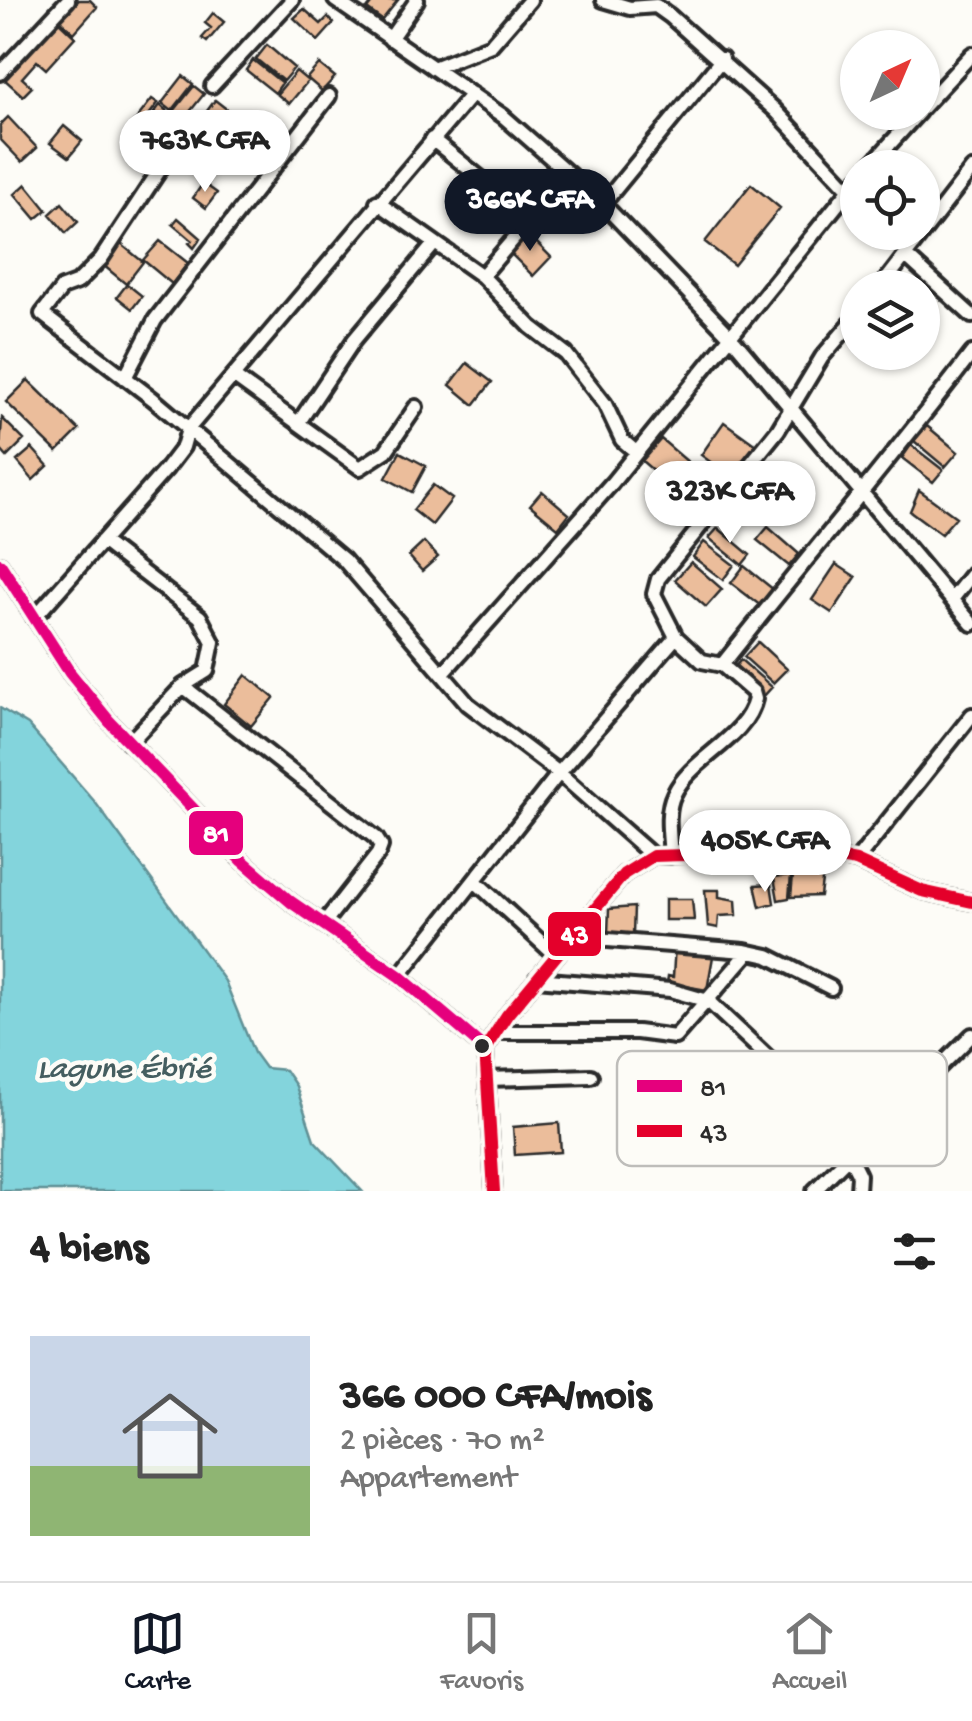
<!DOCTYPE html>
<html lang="fr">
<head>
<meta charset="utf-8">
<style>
	:root { --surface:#fff; --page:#f2f2f2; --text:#222; --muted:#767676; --line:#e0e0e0; --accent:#111827 }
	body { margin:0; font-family:"Gochi Hand",sans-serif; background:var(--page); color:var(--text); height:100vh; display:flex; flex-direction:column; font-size:38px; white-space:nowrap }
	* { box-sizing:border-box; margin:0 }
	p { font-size:32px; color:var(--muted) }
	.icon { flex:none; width:55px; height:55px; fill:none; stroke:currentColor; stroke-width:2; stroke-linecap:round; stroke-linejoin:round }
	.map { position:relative; height:1191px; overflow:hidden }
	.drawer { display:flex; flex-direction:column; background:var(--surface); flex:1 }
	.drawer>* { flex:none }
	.needle { width:65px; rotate:44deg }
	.tools { position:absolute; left:840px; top:30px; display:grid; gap:20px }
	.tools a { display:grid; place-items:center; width:100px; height:100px; border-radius:50%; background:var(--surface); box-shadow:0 2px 8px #0004; font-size:50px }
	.price { position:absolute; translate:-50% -85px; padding:0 22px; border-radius:35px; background:#fff; color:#222; font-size:32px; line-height:65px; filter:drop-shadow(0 2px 5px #0008) }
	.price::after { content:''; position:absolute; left:50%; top:60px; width:30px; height:22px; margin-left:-15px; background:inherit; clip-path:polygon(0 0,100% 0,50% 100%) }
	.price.active { background:var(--accent); color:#fff }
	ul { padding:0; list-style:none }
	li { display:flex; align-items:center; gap:30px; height:250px; padding:0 30px }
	li span { display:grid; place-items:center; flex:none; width:280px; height:200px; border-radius:0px; color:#555 }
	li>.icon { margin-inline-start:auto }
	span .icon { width:120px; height:120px; fill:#fffc; stroke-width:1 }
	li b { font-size:42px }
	h2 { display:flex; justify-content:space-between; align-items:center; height:120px; padding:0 30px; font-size:42px }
	.dock { display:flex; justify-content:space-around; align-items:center; height:140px; border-top:2px solid var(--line); background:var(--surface); font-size:28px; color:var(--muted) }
	.dock a { display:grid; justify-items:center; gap:5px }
	.dock .active { color:var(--accent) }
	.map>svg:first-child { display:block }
	.water { fill:#83d4dc; stroke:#609095; stroke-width:2.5 }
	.building { fill:#ebbd9b; stroke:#2b2b2b; stroke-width:2.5 }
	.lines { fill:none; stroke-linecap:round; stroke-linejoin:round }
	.minor-casing { stroke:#2b2b2b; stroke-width:20 }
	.minor { stroke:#fdfcf7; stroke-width:12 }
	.bus-1-casing { stroke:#fdfcf7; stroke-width:20 }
	.bus-2-casing { stroke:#fdfcf7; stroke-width:20 }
	.bus-1 { stroke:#e5007d; stroke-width:12 }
	.bus-2 { stroke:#e4002b; stroke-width:12 }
	.bus-dot { fill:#2b2b2b; stroke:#fdfcf7; stroke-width:4 }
	.labels { text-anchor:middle; stroke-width:9; stroke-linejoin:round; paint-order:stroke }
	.water-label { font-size:32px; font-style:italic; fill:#455e60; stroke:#fdfcf7 }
	.key { fill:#fdfcf7; stroke:#bebdba; stroke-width:2.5 }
	.key-label { font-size:28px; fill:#2b2b2b }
	.line-badge { stroke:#fdfcf7; stroke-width:4 }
	.badge-label { font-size:28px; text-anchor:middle; font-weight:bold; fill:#fff }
</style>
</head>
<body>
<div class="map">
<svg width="972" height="1191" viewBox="0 0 972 1191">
	<rect width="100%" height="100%" fill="#fdfcf7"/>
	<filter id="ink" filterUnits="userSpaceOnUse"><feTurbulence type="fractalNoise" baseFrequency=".01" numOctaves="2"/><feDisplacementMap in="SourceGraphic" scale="20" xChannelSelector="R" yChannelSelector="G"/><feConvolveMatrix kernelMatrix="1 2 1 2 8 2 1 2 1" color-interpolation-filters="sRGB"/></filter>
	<g filter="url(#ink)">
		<path class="water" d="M 0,708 L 28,725 L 95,802 L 225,981 L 254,1053 L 265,1068 L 285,1070 L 296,1086 L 314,1140 L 362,1191 L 0,1191 Z"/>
		<path class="building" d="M 79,0 L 90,0 L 97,7 L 74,33 L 60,20 Z
			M 374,0 L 398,0 L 382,20 L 367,9 Z
			M 304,9 L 321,24 L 328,17 L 334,23 L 318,41 L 294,18 Z
			M 213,13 L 224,22 L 207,42 L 202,38 L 211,28 L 205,23 Z
			M 58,21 L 75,37 L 46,69 L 37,61 L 22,78 L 32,87 L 23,96 L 4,79 Z
			M 267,45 L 294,68 L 283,81 L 256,59 Z
			M 253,60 L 282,83 L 275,93 L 246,70 Z
			M 319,64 L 335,77 L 322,91 L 307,78 Z
			M 296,71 L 308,81 L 289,104 L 277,94 Z
			M 183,76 L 193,84 L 172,111 L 162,103 Z
			M 194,86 L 204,94 L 184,119 L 174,111 Z
			M 152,99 L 158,103 L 137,131 L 131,126 Z
			M 215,100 L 256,132 L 248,142 L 207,111 Z
			M 160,105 L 169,113 L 148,140 L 139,133 Z
			M 259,113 L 279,130 L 271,140 L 251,123 Z
			M 8,117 L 37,148 L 22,162 L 0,139 L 0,125 Z
			M 64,126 L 82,141 L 69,157 L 50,143 Z
			M 203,183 L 217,193 L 206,208 L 193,198 Z
			M 26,184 L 47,210 L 36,219 L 15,194 Z
			M 751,184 L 780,208 L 734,265 L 705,242 Z
			M 62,203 L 78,222 L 66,233 L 50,214 Z
			M 178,218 L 201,238 L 194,248 L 189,243 L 192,240 L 173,224 Z
			M 526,232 L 551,257 L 533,276 L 508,251 Z
			M 160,241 L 188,263 L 172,284 L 143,260 Z
			M 121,244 L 143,262 L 126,284 L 103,265 Z
			M 127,284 L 142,296 L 132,309 L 117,297 Z
			M 467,363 L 492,382 L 474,405 L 450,385 Z
			M 28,380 L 79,430 L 57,452 L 6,402 Z
			M 2,418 L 24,440 L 7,457 L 0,449 Z
			M 724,422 L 756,445 L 732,478 L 701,455 Z
			M 927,426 L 958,452 L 945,467 L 914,441 Z
			M 661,439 L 703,475 L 684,497 L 642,461 Z
			M 911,445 L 943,470 L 933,482 L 902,458 Z
			M 32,448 L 48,466 L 33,480 L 17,461 Z
			M 400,452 L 426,466 L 412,492 L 386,478 Z
			M 433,485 L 452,499 L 432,525 L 413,510 Z
			M 919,490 L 956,517 L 941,534 L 910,511 Z
			M 542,491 L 569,514 L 558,528 L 530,505 Z
			M 768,527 L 799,554 L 789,566 L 757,540 Z
			M 718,528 L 750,555 L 742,565 L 709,538 Z
			M 424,542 L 438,557 L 422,571 L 409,556 Z
			M 704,542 L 734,565 L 723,580 L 693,557 Z
			M 691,562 L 722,589 L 706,607 L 675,580 Z
			M 836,564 L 856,577 L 832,613 L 812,600 Z
			M 744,566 L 774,590 L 761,606 L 731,583 Z
			M 758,642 L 787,669 L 773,683 L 744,657 Z
			M 741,660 L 772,687 L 763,697 L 732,670 Z
			M 246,675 L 274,698 L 251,726 L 224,704 Z
			M 794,864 L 824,865 L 820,896 L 791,897 Z
			M 791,875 L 789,898 L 778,900 L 774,877 Z
			M 771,884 L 774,903 L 760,907 L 755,885 Z
			M 705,890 L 719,890 L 719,897 L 736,900 L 737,915 L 719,916 L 718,928 L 708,926 Z
			M 665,899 L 692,899 L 694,920 L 665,920 Z
			M 634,907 L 633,934 L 608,933 L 609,909 Z
			M 675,944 L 714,951 L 707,990 L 667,983 L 668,976 L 673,977 Z
			M 559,1123 L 561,1152 L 515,1155 L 513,1127 Z"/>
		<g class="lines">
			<g class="minor-casing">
				<path id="minor" d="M 335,0 L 503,116 L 603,204 L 732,338 L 972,624
					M 603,0 L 630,8 L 656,6 L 670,16 L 775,110 L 849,189
					M 390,39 L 417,0
					M 433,68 L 491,45 L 530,0
					M 0,73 L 68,0
					M 212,86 L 292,0
					M 922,108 L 972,54
					M 432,139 L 531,219
					M 163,165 L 101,259 L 78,282 L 62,288 L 42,314 L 153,399 L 344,560 L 468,704 L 559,773 L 653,856
					M 868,168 L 919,112
					M 377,202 L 482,276 L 531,327 L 566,354 L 605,404 L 622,440 L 636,452
					M 603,204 L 722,59
					M 905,255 L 972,316
					M 482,276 L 568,175
					M 880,288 L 972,169
					M 233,376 L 360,468 L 386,451 L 416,407
					M 125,378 L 155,320 L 329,96
					M 299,422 L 354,340 L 434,244
					M 102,541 L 200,617 L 213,642 L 207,671 L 183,686 L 129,743
					M 0,564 L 70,673 L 109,721 L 243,861 L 291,902 L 399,976 L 485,1049
					M 953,598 L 972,574
					M 34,618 L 167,468 L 183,447 L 188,429 L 472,94
					M 722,665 C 805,560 891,459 972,353
					M 442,674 L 612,483 L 858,179
					M 183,686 L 376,838 L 381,846 L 378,854 L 324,923
					M 671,856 C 670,837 665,812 674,794 C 691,758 746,739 755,699 L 753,692 L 722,665 L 702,661 L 676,637 L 654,594 L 658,579 L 778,430 L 822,357 L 858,315
					M 856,861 L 972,715
					M 475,881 L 556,956
					M 571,937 L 745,951 L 768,956 L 831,988
					M 399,976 L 559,773 L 676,637
					M 536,979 L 670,990 L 708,1001 L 861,1145
					M 496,1032 L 637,1032 L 675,1037 L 749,952
					M 487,1079 L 591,1076
					M 850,1157 L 859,1175 L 858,1191
					M 494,1191 L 485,1049 L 507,1015 L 624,874 L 653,856 L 748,853 L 834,857 L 856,861 L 922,891 L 972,902
					M 814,1191 L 972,1035"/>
			</g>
			<use href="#minor" class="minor"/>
			<g class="bus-1-casing">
				<path id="bus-1" d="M 0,564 L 70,673 L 109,721 L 243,861 L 291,902 L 399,976 L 485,1049"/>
			</g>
			<g class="bus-2-casing">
				<path id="bus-2" d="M 494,1191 L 485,1049 L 507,1015 L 624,874 L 653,856 L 748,853 L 834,857 L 856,861 L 922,891 L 972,902"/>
			</g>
			<use href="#bus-1" class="bus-1"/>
			<use href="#bus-2" class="bus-2"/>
		</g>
	</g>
	<circle class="bus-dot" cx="482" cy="1046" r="9"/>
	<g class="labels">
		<g class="water-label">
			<text x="124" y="1077">Lagune Ébrié</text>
		</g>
	</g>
	<rect x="617" y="1051" width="330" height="115" rx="15" class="key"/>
	<rect x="637" y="1080" width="45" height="12" fill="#e5007d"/>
	<rect x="637" y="1125" width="45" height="12" fill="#e4002b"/>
	<g class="key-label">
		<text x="700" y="1096">81</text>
		<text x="700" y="1141">43</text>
	</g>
	<g class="line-badge">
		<rect x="187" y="809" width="58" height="48" rx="10" fill="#e5007d"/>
		<rect x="546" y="910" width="57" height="48" rx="10" fill="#e4002b"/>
	</g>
	<g class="badge-label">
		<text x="216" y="842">81</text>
		<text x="575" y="943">43</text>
	</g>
</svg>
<div class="tools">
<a><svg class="needle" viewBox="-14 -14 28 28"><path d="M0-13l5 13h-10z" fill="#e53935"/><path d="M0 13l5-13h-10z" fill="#767676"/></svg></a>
<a><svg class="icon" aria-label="locate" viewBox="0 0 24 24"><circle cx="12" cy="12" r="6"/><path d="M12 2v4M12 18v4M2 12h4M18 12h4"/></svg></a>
<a><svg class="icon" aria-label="layers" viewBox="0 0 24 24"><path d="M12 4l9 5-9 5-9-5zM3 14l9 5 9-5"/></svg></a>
</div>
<b class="price" style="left:205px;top:195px">763K CFA</b>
<b class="price active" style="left:530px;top:254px">366K CFA</b>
<b class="price" style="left:730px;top:546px">323K CFA</b>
<b class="price" style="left:765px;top:895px">405K CFA</b>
</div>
<section class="drawer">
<h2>4 biens<svg class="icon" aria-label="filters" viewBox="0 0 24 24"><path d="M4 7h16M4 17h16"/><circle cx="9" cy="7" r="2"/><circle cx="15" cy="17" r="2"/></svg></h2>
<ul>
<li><span style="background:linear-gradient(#c9d6e8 65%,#8fb573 0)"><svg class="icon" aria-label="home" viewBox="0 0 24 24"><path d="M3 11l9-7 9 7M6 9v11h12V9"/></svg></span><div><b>366 000 CFA/mois</b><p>2 pièces · 70 m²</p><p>Appartement</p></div></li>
</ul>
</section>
<nav class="dock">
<a class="active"><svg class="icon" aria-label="map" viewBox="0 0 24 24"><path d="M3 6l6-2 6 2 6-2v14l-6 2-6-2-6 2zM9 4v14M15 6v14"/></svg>Carte</a>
<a><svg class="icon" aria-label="saved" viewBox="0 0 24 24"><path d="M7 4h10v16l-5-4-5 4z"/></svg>Favoris</a>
<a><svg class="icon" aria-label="home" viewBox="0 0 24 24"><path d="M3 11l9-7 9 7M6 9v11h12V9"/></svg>Accueil</a>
</nav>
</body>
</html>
